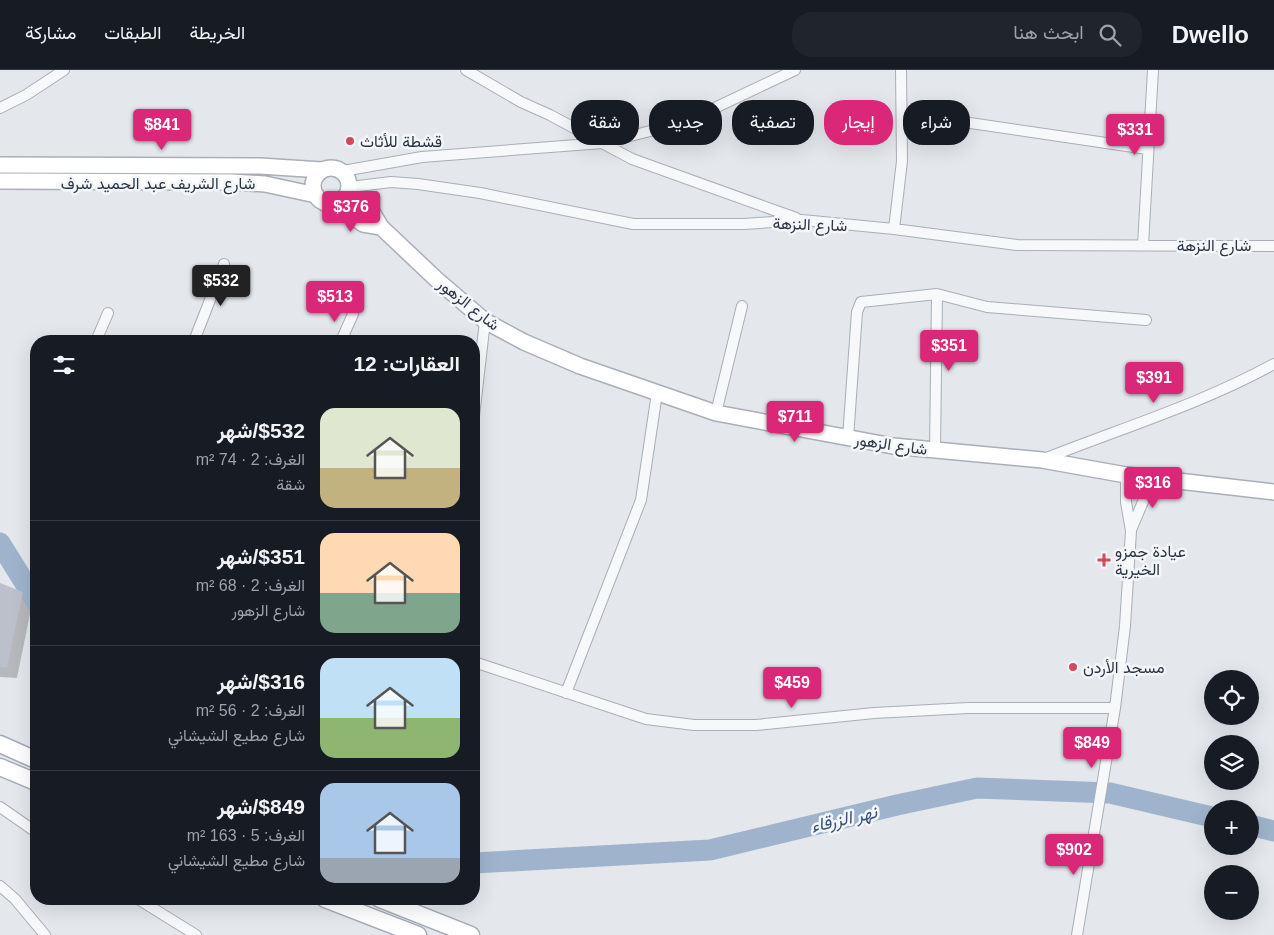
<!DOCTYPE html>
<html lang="ar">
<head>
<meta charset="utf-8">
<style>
	:root { --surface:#171b24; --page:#20242c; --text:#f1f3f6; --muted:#9ea1a6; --line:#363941; --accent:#db2777 }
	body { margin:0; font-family:Arial,Vazirmatn,sans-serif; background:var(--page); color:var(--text); direction:rtl; height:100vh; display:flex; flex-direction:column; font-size:19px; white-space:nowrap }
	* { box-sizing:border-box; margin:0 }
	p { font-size:16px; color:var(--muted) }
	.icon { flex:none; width:28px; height:28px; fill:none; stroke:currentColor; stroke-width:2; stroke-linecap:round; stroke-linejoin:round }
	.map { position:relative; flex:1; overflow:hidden; direction:ltr }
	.panel { position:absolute; left:30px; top:265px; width:450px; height:570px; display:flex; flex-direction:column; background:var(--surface); border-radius:20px; box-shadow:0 5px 20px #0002; direction:rtl }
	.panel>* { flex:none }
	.top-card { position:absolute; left:495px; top:30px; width:475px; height:45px; direction:rtl; display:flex; gap:10px }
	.buttons { position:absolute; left:1204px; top:600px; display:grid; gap:10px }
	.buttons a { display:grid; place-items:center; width:55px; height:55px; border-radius:50%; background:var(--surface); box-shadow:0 5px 20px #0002; font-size:25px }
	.price { position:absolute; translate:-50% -42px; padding:0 11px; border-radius:5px; background:var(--accent); color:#fff; font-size:16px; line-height:32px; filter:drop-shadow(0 1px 2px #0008) }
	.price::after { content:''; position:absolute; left:50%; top:30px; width:15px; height:11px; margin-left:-8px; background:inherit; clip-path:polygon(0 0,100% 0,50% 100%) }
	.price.selected { background:#222; color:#fff }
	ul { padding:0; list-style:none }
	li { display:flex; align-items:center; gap:15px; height:125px; padding:0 20px }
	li+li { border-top:1px solid var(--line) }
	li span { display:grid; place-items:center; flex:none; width:140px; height:100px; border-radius:15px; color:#555 }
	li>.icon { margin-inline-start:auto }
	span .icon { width:60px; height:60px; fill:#fffc; stroke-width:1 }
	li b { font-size:21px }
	h2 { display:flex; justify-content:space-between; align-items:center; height:60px; padding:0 20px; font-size:21px }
	.pill { padding:0 18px; border-radius:20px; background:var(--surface); box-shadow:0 5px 20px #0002; font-size:18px; line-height:45px }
	.pill.selected { background:var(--accent); color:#fff }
	header { display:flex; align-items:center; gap:30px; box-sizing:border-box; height:70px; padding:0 25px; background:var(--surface); border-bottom:1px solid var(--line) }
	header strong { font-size:24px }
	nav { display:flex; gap:28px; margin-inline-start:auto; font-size:18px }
	.search { width:350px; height:45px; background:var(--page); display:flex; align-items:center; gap:12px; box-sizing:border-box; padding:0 18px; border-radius:20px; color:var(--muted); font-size:19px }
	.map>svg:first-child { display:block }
	.shadow { fill:#0003 }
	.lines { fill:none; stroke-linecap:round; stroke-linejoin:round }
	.river { stroke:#9fb4cc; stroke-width:21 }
	.building { fill:#bbc0ca }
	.street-casing { stroke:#a9aeb7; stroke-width:12 }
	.secondary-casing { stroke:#a9aeb7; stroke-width:18 }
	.primary-casing { stroke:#a3abb8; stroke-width:19 }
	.street { stroke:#f7f8fa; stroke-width:10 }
	.secondary { stroke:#fff; stroke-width:15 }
	.primary { stroke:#fff; stroke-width:16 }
	.poi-dot { fill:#d1495b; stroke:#f4f6f9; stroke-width:2 }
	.labels { text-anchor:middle; stroke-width:5; stroke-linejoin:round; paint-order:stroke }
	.poi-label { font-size:16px; fill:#2b3445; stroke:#f4f6f9; text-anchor:start }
	.street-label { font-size:16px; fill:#2b3445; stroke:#f4f6f9 }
	.water-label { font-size:18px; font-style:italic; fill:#34527a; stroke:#f4f6f9 }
</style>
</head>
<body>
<header>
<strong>Dwello</strong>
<div class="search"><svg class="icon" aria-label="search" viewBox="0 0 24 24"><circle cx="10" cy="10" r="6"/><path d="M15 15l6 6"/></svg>ابحث هنا</div>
<nav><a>الخريطة</a><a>الطبقات</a><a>مشاركة</a></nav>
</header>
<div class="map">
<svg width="1274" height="865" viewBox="0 0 1274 865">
	<rect width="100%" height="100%" fill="#e4e7ec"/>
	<path class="shadow" d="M 0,515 L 22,523 L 32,534 L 17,608 L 0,607 Z"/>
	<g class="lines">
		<path class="river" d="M 0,473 L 36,531
			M 1250,755 L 1274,761
			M 474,793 L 710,780 L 897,735 L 977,718 L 1110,723 L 1212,747"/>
	</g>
	<path class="building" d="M 0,513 L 23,522 L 7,598 L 0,597 Z"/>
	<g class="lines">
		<g class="street-casing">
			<path id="street" d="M 466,0 L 521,32 L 550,45 L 632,89 L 796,148
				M 0,38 L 26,25 L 64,0
				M 902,43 L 1147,79
				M 343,101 L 422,87 L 603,73 L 658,59 L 704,43 L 795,0
				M 350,117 L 391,112 L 418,114 L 480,123 L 633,154 L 744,154 L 802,150 L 894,159 L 1017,175 L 1274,176
				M 894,159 L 902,91 L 901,0
				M 1143,175 L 1153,0
				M 96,271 L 108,243
				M 194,271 L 224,194
				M 341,271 L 353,244
				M 716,343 L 742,236
				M 474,346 L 485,251
				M 848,368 L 857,242 L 861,232 L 937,224 L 987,237 L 1146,250
				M 935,380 L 937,224
				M 1044,389 C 1122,358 1201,334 1274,294
				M 1131,460 L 1153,408
				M 474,592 L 646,649 L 694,655 L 756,655 L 874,643 L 968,638 L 1115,638
				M 566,623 L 641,430 L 657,323
				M 0,737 L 36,762
				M 0,816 L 15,829 L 45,865
				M 138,829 L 196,865
				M 1077,865 L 1115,638 L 1125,556 L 1131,461 L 1126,432 L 1126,405"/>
		</g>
		<g class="secondary-casing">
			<path id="secondary" d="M 0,95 L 260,96 L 322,100
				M313 116a18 18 0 1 1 36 0a18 18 0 1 1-36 0Z
				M 0,111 L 231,112 L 265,114 L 316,125
				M 348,123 L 371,140 L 381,157 L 436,209 L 485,251 L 524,272 L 580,296 L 716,343 L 893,376 L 1042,390 L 1126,405 L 1274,422
				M 335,134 L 363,154 L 381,157"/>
		</g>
		<g class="primary-casing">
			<path id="primary" d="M 0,674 L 36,690
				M 0,697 L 36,712
				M 325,829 L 418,865
				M 380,829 L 471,865"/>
		</g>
		<use href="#street" class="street"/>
		<use href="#secondary" class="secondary"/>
		<use href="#primary" class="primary"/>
	</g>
	<g class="poi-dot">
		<circle cx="350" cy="71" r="5"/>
		<path d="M1101.5 482.5h5v5h5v5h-5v5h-5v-5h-5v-5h5z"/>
		<circle cx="1073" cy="597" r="5"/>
	</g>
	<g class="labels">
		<g class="poi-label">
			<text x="360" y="77">قشطة للأثاث</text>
			<text x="1115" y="487">عيادة جمزو<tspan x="1115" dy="18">الخيرية</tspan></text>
			<text x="1083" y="603">مسجد الأردن</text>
		</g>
		<g class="street-label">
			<text x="158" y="119">شارع الشريف عبد الحميد شرف</text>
			<text transform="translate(810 154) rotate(2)" y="6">شارع النزهة</text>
			<text x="1214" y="181">شارع النزهة</text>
			<text transform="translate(469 234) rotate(38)" y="6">شارع الزهور</text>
			<text transform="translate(891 374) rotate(8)" y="6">شارع الزهور</text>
		</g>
		<g class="water-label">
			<text transform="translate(844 749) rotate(-13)" y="6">نهر الزرقاء</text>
		</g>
	</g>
</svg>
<div class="buttons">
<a><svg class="icon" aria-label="locate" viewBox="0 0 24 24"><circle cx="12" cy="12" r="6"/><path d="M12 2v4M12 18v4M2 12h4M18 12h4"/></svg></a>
<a><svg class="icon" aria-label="layers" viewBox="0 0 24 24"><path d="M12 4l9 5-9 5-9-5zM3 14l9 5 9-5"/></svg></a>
<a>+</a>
<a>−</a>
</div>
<b class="price" style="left:162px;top:81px">$841</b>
<b class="price" style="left:1135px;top:86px">$331</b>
<b class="price" style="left:351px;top:163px">$376</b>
<b class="price selected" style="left:221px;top:237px">$532</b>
<b class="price" style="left:335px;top:253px">$513</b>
<b class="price" style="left:949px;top:302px">$351</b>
<b class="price" style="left:1154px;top:334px">$391</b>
<b class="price" style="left:795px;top:373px">$711</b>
<b class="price" style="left:1153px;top:439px">$316</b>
<b class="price" style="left:792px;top:639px">$459</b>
<b class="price" style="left:1092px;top:699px">$849</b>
<b class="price" style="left:1074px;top:806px">$902</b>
<div class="top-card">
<a class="pill">شراء</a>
<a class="pill selected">إيجار</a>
<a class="pill">تصفية</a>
<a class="pill">جديد</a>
<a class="pill">شقة</a>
</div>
<section class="panel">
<h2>العقارات: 12<svg class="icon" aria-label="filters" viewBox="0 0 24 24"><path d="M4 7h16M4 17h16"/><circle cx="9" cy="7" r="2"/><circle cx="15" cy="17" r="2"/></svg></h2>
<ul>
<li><span style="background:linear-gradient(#dfe7d0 60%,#c2b280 0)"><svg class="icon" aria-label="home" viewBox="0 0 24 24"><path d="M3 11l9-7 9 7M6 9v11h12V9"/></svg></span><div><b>$532/شهر</b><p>الغرف: 2 · 74 m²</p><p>شقة</p></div></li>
<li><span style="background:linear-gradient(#ffd9b3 60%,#7fa58c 0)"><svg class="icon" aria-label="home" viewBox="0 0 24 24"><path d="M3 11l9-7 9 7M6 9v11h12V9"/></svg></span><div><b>$351/شهر</b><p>الغرف: 2 · 68 m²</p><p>شارع الزهور</p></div></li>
<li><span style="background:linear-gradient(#bfe0f5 60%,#8fb573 0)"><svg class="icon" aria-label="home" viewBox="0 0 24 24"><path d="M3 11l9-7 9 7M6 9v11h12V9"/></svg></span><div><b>$316/شهر</b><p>الغرف: 2 · 56 m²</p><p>شارع مطيع الشيشاني</p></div></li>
<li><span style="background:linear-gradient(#a9c7e8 75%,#9aa5b1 0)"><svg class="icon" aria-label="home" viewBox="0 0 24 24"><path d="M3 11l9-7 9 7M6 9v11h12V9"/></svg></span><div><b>$849/شهر</b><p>الغرف: 5 · 163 m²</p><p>شارع مطيع الشيشاني</p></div></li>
</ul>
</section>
</div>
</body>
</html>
